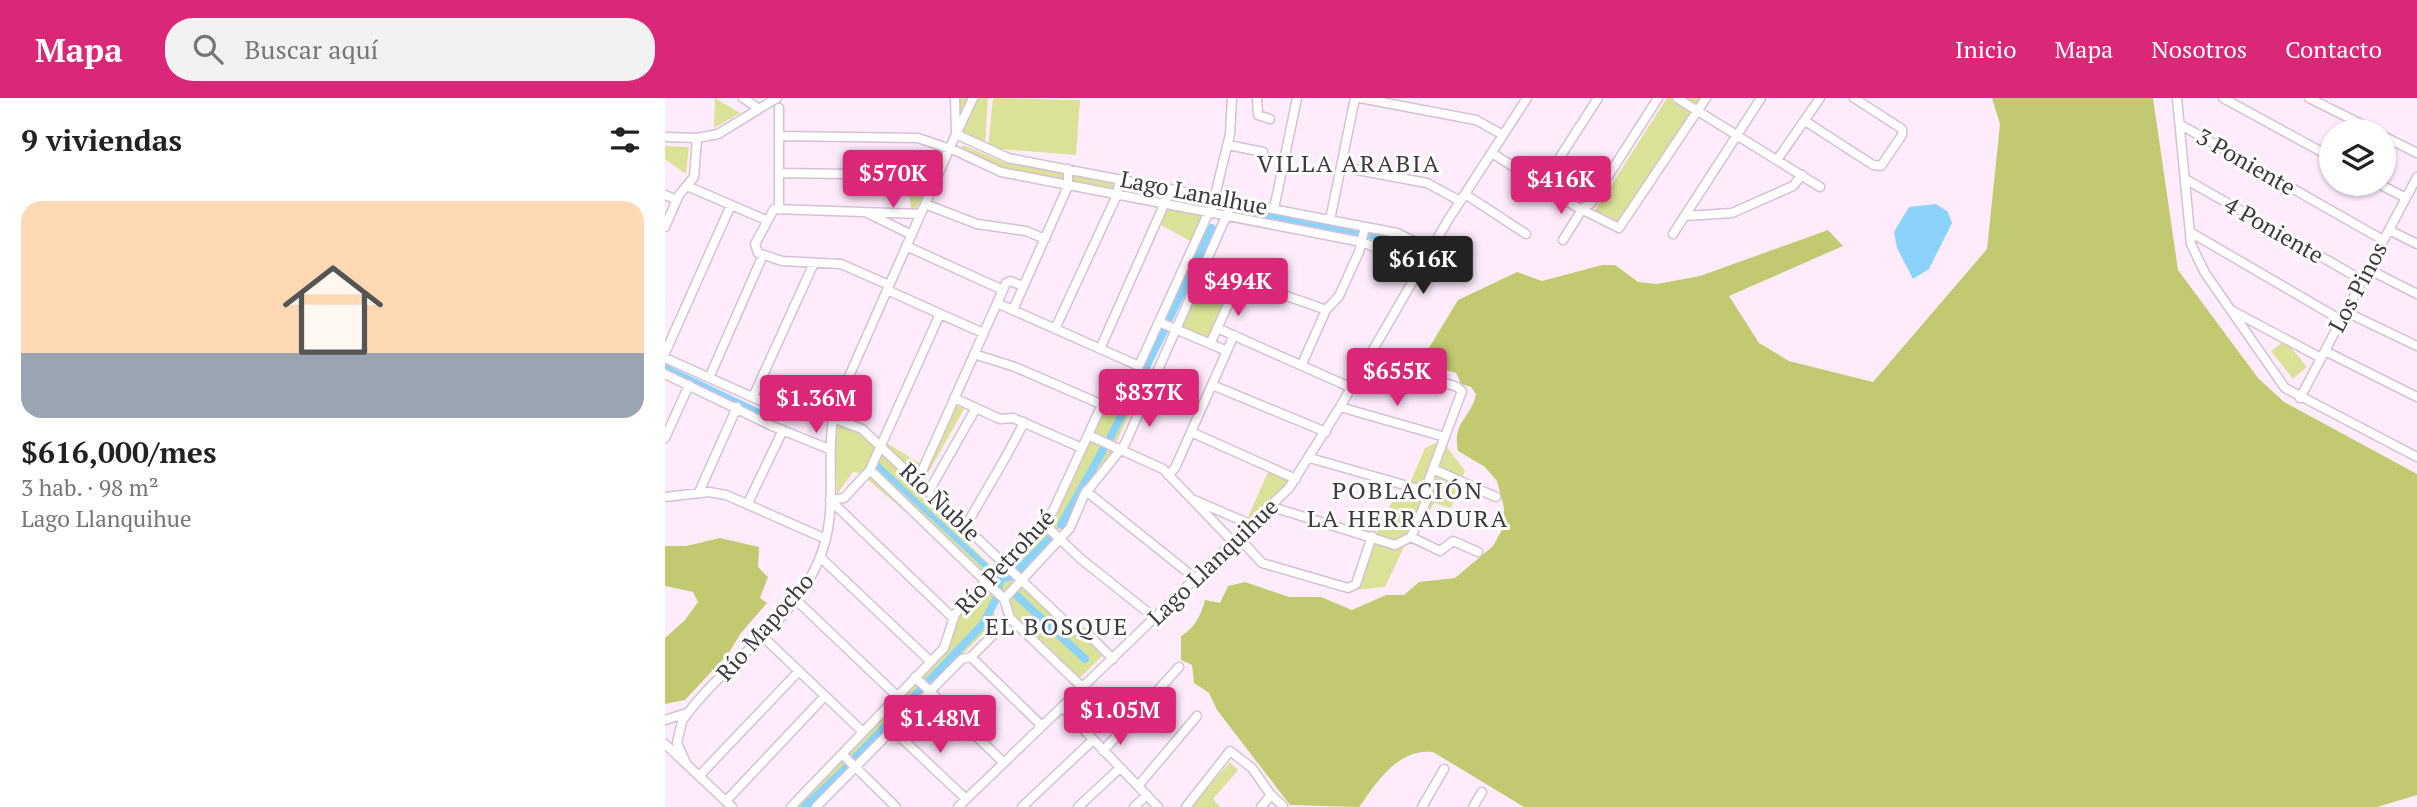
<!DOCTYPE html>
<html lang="es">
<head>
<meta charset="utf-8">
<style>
	:root { --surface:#fff; --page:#f2f2f2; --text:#222; --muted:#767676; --accent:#db2777 }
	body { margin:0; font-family:"PT Serif",serif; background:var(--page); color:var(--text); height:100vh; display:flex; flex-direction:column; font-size:26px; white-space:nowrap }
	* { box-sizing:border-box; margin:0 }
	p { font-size:23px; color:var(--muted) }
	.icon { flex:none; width:38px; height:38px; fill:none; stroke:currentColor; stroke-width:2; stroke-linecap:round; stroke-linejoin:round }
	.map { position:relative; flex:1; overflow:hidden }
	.drawer { display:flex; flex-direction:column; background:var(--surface); width:665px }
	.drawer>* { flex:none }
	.buttons { position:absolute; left:1654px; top:21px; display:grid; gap:14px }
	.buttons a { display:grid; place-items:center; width:77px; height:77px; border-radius:50%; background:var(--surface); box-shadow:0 2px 5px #0004; font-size:35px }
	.price { position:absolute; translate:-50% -60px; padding:0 16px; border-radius:7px; background:var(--accent); color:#fff; font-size:23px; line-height:46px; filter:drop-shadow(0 2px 4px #0008) }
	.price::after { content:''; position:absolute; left:50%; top:42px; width:21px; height:16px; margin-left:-10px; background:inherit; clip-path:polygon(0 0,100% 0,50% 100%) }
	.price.selected { background:#222; color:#fff }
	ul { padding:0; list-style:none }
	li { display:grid; align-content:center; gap:14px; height:371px; padding:0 21px }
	li span { display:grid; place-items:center; height:217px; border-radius:21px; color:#555 }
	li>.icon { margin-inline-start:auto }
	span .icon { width:126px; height:126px; fill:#fffc; stroke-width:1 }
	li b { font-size:30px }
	h2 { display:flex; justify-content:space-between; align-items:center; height:84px; padding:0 21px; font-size:30px }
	header { display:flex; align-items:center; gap:42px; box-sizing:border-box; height:98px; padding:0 35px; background:var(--accent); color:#fff }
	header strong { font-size:33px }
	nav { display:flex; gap:38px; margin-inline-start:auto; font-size:24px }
	.search { width:490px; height:63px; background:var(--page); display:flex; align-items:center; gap:18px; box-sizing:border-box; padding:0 24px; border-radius:28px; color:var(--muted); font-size:26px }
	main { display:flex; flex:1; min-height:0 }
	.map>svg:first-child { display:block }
	.green { fill:#dbe297 }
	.forest { fill:#c2c970 }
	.water { fill:#8bd3fa }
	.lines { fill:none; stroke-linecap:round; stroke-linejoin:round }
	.canal { stroke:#8bd3fa; stroke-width:8 }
	.minor-casing { stroke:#d5c0d4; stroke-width:11 }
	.minor { stroke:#fff; stroke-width:8 }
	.labels { text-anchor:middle; stroke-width:6; stroke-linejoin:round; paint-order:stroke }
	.street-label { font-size:23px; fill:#403840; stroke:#fff }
	.neighbourhood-label { font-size:24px; letter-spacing:2px; fill:#403840; stroke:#fff }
</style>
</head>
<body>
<header>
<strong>Mapa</strong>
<div class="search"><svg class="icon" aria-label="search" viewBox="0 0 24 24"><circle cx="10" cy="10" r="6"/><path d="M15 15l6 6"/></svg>Buscar aquí</div>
<nav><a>Inicio</a><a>Mapa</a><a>Nosotros</a><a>Contacto</a></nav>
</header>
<main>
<section class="drawer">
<h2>9 viviendas<svg class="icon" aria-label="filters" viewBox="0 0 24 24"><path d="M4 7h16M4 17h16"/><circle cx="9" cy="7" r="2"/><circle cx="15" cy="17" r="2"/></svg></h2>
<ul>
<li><span style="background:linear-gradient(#ffd9b3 70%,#9aa5b1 0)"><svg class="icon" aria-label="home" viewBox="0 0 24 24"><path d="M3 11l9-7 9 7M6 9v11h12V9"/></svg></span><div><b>$616,000/mes</b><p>3 hab. · 98 m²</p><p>Lago Llanquihue</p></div></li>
</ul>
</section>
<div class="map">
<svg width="1752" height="709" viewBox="0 0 1752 709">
	<rect width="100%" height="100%" fill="#feecfd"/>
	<path class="green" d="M 50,0 L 75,15 L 49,30 Z
		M 294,0 L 323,0 L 320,47 L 298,35 Z
		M 328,0 L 415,2 L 411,57 L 323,50 Z
		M 1002,0 L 1037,0 L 951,127 L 929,114 Z
		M 298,47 L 340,65 L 448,83 L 448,92 L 335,70 L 296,52 Z
		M 0,48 L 24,49 L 21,76 L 0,61 Z
		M 242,80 L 265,82 L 251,111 L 246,110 Z
		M 502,109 L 539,115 L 527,144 L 496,127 Z
		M 571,109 L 729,138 L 759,151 L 754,160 C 697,131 631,126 569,115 Z
		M 537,126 L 548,130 L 447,354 L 411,398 L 388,443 L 326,509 L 330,515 L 328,525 L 149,709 L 130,709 L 283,548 L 292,519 L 319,492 L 322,483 L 195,375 L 188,374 L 172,396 L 170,344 L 174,325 L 217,342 L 256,366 L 283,305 L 299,311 L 252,395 L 334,476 L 371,438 L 390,409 L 418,338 L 432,317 L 467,290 Z
		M 542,176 L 568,189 L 546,240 L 541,242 L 517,232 L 515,228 L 538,178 Z
		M 1620,242 L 1642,269 L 1628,281 L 1606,253 Z
		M 777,342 L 800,373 L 786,410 L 769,405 L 749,442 L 739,449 L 720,489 L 682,493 L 730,398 L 738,401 L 760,350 Z
		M 603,374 L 625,383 L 586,423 L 582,421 Z
		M 355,489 L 360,490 L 411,537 L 429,546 L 439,556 L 415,580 L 348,516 L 345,500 Z
		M 565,664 L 573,672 L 548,701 L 555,709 L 526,709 Z"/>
	<path class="forest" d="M 1327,0 L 1488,0 L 1513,172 L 1593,280 L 1619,304 L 1752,376 L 1752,697 L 1712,709 L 859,709 L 768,654 C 733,650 712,684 694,709 L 625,707 L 552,612 L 544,595 L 529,585 L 527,567 L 516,562 L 516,538 C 530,530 536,517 540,502 L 555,505 L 563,488 L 580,484 L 624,499 L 656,499 L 687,512 L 721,497 L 739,497 L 754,484 L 790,480 L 828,448 L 838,430 L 839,410 L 832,383 L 820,369 L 793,353 C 787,323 807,319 811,296 L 806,289 L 796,286 L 791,275 L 767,268 L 759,258 L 793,202 L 852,174 L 877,183 L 937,167 L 950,167 L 973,184 L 992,186 L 1035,178 L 1163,132 L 1178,148 L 1064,198 L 1094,245 L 1124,263 L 1208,284 L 1322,151 L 1335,26 Z
		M 55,440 L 94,449 L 93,469 L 103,479 L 95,500 L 102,505 L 76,535 L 63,556 L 20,602 L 0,606 L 0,540 L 20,522 L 33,504 L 28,494 L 0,488 L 0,448 L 21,448 Z"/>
	<path class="water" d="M 1271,106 L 1283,114 L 1287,125 L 1264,171 L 1248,181 L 1232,150 L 1229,134 L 1244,109 Z
		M 0,266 L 111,319 L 109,325 L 0,272 Z
		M 213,364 L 329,472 L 325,476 L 211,370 Z"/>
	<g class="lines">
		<path class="canal" d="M 581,113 L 726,141 L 752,158
			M 532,162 L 547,130
			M 504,221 L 527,172
			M 444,342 L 499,233
			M 396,427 L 438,352
			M 354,471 L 383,442
			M 334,489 L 335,481 L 347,478
			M 349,495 L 420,561
			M 262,585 L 318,526 L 332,499
			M 189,661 L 256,591
			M 140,709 L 183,668"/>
		<g class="minor-casing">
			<path id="minor" d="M 78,0 L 93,10
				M 592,0 L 593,17 L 605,21
				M 695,0 L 811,22 L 838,37
				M 1012,0 L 1155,89
				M 1512,0 L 1526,146 L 1540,175 L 1620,290 L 1752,359
				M 1558,0 L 1666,59
				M 1644,0 L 1710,33
				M 1140,23 L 1208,67 L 1216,68 L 1237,37 L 1237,31 L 1189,0
				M 1516,27 L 1718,142
				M 294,30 L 308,0
				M 291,36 L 343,60 L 732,135 L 768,152
				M 115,38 L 253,40 L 291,53 L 336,74 L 697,144 L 758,169
				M 1718,38 L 1752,55
				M 0,39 L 32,40 L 53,36 L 112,0
				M 563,47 L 598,54
				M 827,55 L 910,108 L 954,130 L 1041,0
				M 1112,62 L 1155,0
				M 676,69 L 762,85 L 795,103
				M 115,75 L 251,77 L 271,80
				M 1522,82 L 1697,182
				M 1714,86 L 1741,100
				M 877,87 L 933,0
				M 22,88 L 101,122
				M 800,96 L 861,136
				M 0,97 L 12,102
				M 260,106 L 312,126 L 361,133 L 380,141
				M 114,111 L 114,10
				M 609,111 L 632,0
				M 202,115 L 247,137
				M 1020,118 L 1067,115 L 1128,88 L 1137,77
				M 665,122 L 690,0
				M 0,129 L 14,97 L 29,79 L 32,40
				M 1724,132 L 1752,146
				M 1525,134 L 1676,222
				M 1008,136 L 1096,0
				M 898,142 L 918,110 L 926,105 L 993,0
				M 241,148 L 338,192
				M 522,163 C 567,183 615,194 661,212
				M 1703,171 L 1752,196
				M 224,187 L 176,166 L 117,163 L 93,155 L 90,146 L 109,111 L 256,116
				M 222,192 L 318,235
				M 332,205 L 474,268
				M 348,212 L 403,88 L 403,71
				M 1566,212 L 1656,260
				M 1681,214 L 1752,248
				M 494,224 L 562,253
				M 552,230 L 687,290
				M 390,231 L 452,97 L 455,81
				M 545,246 L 574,183
				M 435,251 L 506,91
				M 1660,253 L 1752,299
				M 0,255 L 66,107
				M 309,256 L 350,269 L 438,307
				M 0,260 L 105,307 L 146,312 L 197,331 L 409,532 L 425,538 L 448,561
				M 637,266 L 661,212 L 674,198 L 694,154 L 700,129
				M 0,276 L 107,328 L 164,351
				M 44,280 L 98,157
				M 547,287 L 661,334
				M 88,299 L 149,165
				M 289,300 L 335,321 L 348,320 L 417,350
				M 1635,300 L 1752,79
				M 675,309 L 780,339
				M 526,334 L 631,381
				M 423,337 L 498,371 L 569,445
				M 0,340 L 24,287
				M 645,360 L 753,391 L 762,387 L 797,293 L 792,289 L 704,260
				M 768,371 L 831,399
				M 205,372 L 339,501 L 345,520 L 417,589
				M 503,377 L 510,370 L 569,237
				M 253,382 L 341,185 L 345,183 L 358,188
				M 264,393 L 311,310
				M 421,393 L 531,481
				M 34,394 L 72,309
				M 0,399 L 44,394 L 61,397 L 161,441
				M 165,402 L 179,400 L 205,372 L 275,216
				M 529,402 L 587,427
				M 166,403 L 288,520
				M 83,405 L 118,332
				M 607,409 L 730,447 L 746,439
				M 377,424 L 416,461 L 490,520
				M 301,428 C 320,393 342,360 359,324
				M 746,439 L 775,453 L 788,443 L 813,454
				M 746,439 L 764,396 L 760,389
				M 574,440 L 597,465 L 683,490 L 691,486 L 707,438
				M 155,459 L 265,563
				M 130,501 L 232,598
				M 339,501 L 405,430 L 419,397 L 460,346 L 568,103
				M 97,538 L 198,634
				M 306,559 L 377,628
				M 250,579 L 339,665
				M 397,609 L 493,709
				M 0,622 L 22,615
				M 229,633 L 301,701
				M 0,646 L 67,709
				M 438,653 L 514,569
				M 177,656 L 231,709
				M 21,665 L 12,645 L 17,623 C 60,561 140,520 160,444 C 172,401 160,355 170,310 L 291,36 L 290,0
				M 34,678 L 134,573
				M 473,688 L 532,618
				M 61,703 L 160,598
				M 126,709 L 279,550 L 290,516 L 388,413 L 435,311 L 461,291 L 468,281 L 542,118 L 546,114 L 565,36 L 567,0
				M 151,709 L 297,561 L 306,559 L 345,520
				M 293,709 L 624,390 L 675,309 L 783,122 L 862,0
				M 357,709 L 428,642
				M 413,709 L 455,670
				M 469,709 L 482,697
				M 521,709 L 565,653 L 587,670 L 606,697 L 618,708
				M 596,709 L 606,697
				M 757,709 L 779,671
				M 808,709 L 817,694"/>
		</g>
		<use href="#minor" class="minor"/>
	</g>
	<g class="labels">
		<g class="street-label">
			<text transform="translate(1581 64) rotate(30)" y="8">3 Poniente</text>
			<text transform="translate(529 95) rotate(11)" y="8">Lago Lanalhue</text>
			<text transform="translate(1609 132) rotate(30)" y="8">4 Poniente</text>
			<text transform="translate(1693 189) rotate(-62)" y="8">Los Pinos</text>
			<text transform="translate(275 404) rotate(44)" y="8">Río Ñuble</text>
			<text transform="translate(340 464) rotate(-47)" y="8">Río Petrohué</text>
			<text transform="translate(548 464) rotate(-44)" y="8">Lago Llanquihue</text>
			<text transform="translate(100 529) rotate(-49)" y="8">Río Mapocho</text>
		</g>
		<g class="neighbourhood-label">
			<text x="684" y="74">VILLA ARABIA</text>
			<text x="743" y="401">POBLACIÓN<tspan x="743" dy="28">LA HERRADURA</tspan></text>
			<text x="392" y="537">EL BOSQUE</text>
		</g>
	</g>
</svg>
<div class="buttons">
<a><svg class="icon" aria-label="layers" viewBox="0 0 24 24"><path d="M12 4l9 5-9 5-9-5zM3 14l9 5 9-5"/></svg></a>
</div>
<b class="price" style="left:228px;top:112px">$570K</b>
<b class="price" style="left:896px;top:118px">$416K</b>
<b class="price selected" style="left:758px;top:198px">$616K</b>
<b class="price" style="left:573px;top:220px">$494K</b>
<b class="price" style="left:732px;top:310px">$655K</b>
<b class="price" style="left:484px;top:331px">$837K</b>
<b class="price" style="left:151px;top:337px">$1.36M</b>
<b class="price" style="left:455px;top:649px">$1.05M</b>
<b class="price" style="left:275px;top:657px">$1.48M</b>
</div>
</main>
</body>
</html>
